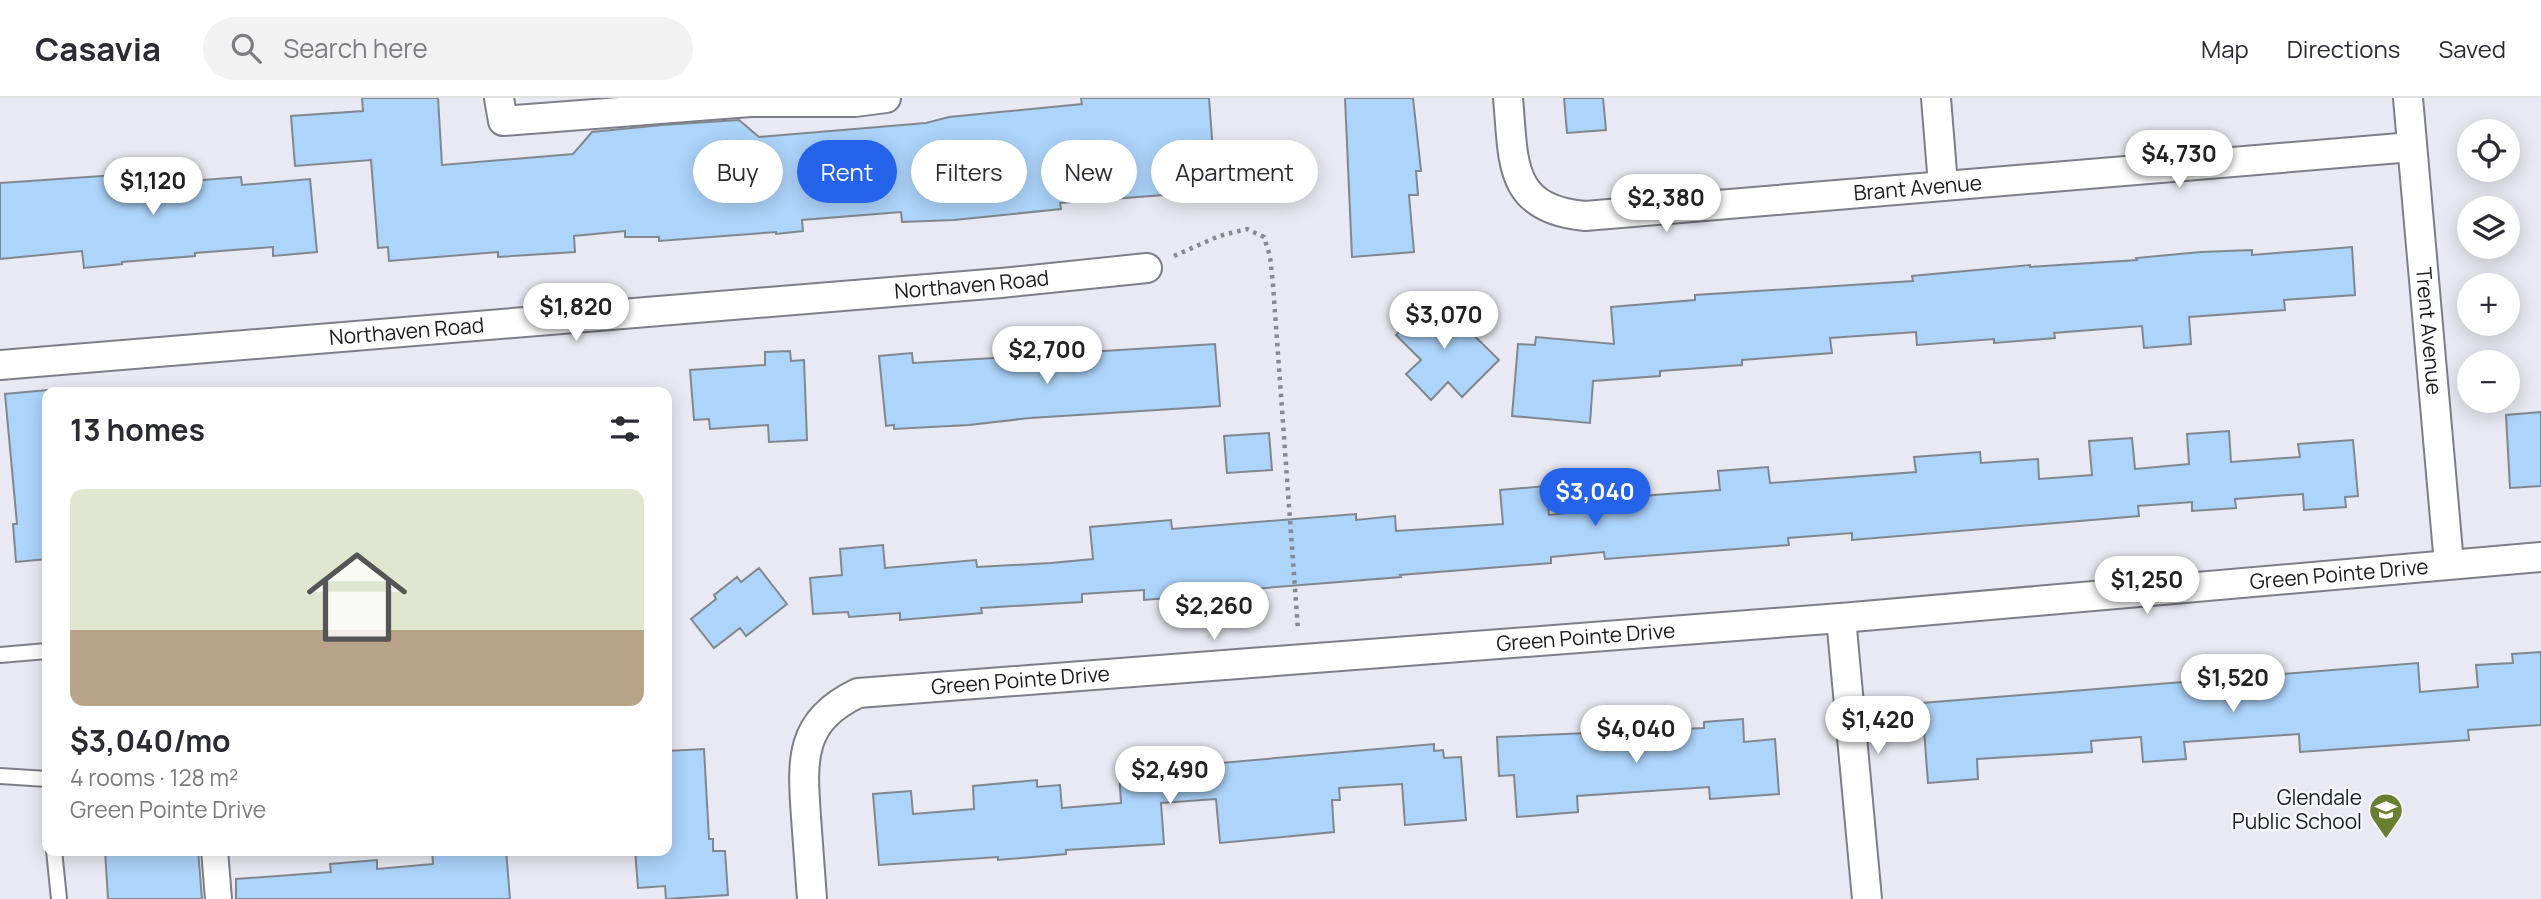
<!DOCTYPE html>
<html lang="en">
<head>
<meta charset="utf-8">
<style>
	:root { --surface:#fff; --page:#f2f2f3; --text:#2b2b33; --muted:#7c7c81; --line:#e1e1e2; --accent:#2563eb }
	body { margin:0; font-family:Manrope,sans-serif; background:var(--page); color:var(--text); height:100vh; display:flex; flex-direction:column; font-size:26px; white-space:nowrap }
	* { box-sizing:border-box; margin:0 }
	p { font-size:23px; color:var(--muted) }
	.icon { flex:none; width:38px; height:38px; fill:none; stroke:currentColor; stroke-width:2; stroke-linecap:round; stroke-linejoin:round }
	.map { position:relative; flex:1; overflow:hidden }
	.sheet { position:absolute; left:42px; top:289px; width:630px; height:469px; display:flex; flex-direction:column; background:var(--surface); border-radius:14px; box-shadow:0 4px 18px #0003 }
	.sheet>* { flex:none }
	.top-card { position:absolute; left:693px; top:42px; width:665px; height:63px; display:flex; gap:14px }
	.fabs { position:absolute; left:2457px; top:21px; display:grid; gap:14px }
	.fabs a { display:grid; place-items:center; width:63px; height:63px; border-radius:50%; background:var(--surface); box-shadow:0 4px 18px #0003; font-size:35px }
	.price { position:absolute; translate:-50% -60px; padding:0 16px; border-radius:24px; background:#fff; color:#222; font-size:23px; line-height:46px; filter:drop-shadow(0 2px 4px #0008) }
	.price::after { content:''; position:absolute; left:50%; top:42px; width:21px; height:16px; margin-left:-10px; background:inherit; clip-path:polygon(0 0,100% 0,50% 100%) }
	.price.current { background:var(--accent); color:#fff }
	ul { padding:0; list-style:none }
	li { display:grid; align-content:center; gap:14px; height:371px; padding:0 28px }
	li span { display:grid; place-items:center; height:217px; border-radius:14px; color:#555 }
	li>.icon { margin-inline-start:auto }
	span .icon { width:126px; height:126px; fill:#fffc; stroke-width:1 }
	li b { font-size:30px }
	h2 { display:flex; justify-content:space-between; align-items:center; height:84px; padding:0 28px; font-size:30px }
	.chip { padding:0 24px; border-radius:32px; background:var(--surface); box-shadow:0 4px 18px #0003; font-size:24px; line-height:63px }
	.chip.current { background:var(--accent); color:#fff }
	header { display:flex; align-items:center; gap:42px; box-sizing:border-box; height:98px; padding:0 35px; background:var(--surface); border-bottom:2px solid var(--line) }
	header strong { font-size:33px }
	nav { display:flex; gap:38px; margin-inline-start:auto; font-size:24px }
	.search { width:490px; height:63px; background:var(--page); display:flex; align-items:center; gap:18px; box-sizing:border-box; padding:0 24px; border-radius:38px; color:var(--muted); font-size:26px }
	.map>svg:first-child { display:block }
	.building { fill:#add4fb; stroke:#81878e; stroke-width:2 }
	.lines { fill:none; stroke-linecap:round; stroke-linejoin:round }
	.lane-casing { stroke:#7d7e87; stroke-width:18 }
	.street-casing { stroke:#7d7e87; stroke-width:32 }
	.path { stroke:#88888f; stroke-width:4.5; stroke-dasharray:3.5 5; stroke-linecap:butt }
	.lane { stroke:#fff; stroke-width:14 }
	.street { stroke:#fff; stroke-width:28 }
	.labels { text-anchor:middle; stroke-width:5; stroke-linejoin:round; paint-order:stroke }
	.street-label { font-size:21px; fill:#1c1c20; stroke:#f5f6fe }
	.poi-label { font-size:21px; fill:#1c1c20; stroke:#f5f6fe; text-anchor:end }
</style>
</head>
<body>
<header>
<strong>Casavia</strong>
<div class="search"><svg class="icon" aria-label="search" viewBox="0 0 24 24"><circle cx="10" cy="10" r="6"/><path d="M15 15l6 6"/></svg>Search here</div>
<nav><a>Map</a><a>Directions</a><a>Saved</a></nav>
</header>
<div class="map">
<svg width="2541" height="801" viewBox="0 0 2541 801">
	<rect width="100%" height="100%" fill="#e8e9f2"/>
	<path class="building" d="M 362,0 L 438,0 L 442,67 L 573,56 L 592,34 L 662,27 L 739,22 L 759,39 L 926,25 L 949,19 L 1082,6 L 1081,0 L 1209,0 L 1216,93 L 1060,105 L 1061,111 L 954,122 L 902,124 L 901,114 L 802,122 L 803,133 L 776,136 L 776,134 L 659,143 L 659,139 L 625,139 L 625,133 L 574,138 L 575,154 L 498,159 L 498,154 L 389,163 L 388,149 L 378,150 L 371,62 L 295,68 L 291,18 L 363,13 Z
		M 1345,0 L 1413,0 L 1421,73 L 1416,73 L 1418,97 L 1409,97 L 1414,154 L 1352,159 Z
		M 1564,0 L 1603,0 L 1606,32 L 1567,35 Z
		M 189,72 L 190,83 L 241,79 L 242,87 L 310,81 L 317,154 L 273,158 L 273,149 L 195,155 L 195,158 L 122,164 L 122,166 L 84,170 L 82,153 L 0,161 L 0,85 Z
		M 2352,149 L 2355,197 L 2284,202 L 2285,212 L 2189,219 L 2191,246 L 2144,250 L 2142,228 L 2054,235 L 2055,240 L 1994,245 L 1994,241 L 1917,247 L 1916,234 L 1830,240 L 1832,255 L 1742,262 L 1742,267 L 1660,273 L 1660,278 L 1593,283 L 1590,325 L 1512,318 L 1518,246 L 1535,247 L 1536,239 L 1614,246 L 1611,209 L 1695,202 L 1695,197 L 1913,183 L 1912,178 L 2030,167 L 2030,169 L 2137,162 L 2136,160 L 2201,154 L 2252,152 L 2252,157 Z
		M 1434,198 L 1499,262 L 1462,299 L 1448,284 L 1431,302 L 1406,276 L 1421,262 L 1396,237 Z
		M 1215,246 L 1220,308 L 1030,320 L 969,327 L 894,331 L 894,327 L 886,328 L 879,258 L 912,255 L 913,265 Z
		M 790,253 L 791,263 L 804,262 L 807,342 L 769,344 L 768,327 L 710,331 L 709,321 L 694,322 L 690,272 L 765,267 L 765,254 Z
		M 47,292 L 47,461 L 16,464 L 13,426 L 17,426 L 5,296 Z
		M 2541,314 L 2541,388 L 2510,390 L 2506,317 Z
		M 2229,333 L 2231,364 L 2300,359 L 2298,346 L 2353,342 L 2358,398 L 2345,399 L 2346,409 L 2304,412 L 2303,396 L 2235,401 L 2236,410 L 2192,413 L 2192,404 L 2138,408 L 2139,418 L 1852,442 L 1852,435 L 1788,440 L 1789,447 L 1605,461 L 1604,454 L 1551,459 L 1551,465 L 1400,477 L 1401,479 L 1178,497 L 1178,499 L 1144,502 L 1144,492 L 1082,496 L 1082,504 L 981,510 L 982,515 L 900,522 L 900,515 L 849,519 L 848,514 L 813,516 L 810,480 L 842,477 L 840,451 L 883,447 L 885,470 L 976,462 L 977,469 L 1051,465 L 1093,461 L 1090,429 L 1171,422 L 1172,431 L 1356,416 L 1356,422 L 1395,418 L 1396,433 L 1503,426 L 1500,392 L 1546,388 L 1549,417 L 1602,411 L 1601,401 L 1720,392 L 1718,373 L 1768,369 L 1770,385 L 1916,374 L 1914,359 L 1980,354 L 1981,365 L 2038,361 L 2039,381 L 2092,377 L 2089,343 L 2132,340 L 2135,371 L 2189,366 L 2187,336 Z
		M 1269,335 L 1272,372 L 1227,375 L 1224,338 Z
		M 759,470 L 787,506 L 746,538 L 740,530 L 714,550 L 691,521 L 716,501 L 714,497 L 737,479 L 741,484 Z
		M 2541,554 L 2541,627 L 2468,632 L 2469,642 L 2300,654 L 2299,636 L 2184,644 L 2186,661 L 2143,664 L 2141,639 L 2091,643 L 2092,654 L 1977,661 L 1978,681 L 1928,685 L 1922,605 L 2418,565 L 2420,594 L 2478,589 L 2476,567 L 2513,565 L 2512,556 Z
		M 1743,621 L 1744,644 L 1775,641 L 1779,696 L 1710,701 L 1709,689 L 1577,698 L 1578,714 L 1517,719 L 1514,677 L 1499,678 L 1497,639 L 1704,630 L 1704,624 Z
		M 1434,646 L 1434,653 L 1443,652 L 1444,660 L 1461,659 L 1466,722 L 1405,727 L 1402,686 L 1339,690 L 1340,702 L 1332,702 L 1334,734 L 1220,745 L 1216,701 L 1161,705 L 1164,746 L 1066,752 L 1066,756 L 998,762 L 998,759 L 879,767 L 873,696 L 911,693 L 913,716 L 974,711 L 973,688 L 1037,682 L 1037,689 L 1060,687 L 1062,710 L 1121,705 L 1119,674 Z
		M 704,651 L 709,741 L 713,741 L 713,753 L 725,753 L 728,797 L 666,801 L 665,788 L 638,790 L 635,752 L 667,752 L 667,653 Z
		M 105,752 L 198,752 L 202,801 L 108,801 Z
		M 432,752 L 506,752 L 510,801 L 236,801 L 236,781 L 331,774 L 330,766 L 377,762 L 377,771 L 433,766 Z"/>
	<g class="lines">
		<g class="lane-casing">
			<path id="lane" d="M 0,557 L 47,553
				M 0,678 L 47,681
				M 54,752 L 59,801
				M 209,752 L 213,801
				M 220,752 L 224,801"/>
		</g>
		<g class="street-casing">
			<g id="street">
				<path d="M 499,0 L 503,23 L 750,4 L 855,4 L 886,0"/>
				<path id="s1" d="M 1508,0 C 1514,63 1507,111 1585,118 L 2412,49"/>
				<path d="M 1936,0 L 1943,87"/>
				<path id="s2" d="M 2408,0 L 2449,466"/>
				<path id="s3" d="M 0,267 L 1001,185 L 1147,170"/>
				<path d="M 1841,520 L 1867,801"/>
				<path id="s4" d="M 812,801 C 810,774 808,746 806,719 C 802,662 799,623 858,595 L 1841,520 L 2541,459"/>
			</g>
		</g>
		<path class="path" d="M 1174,158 L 1219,138 L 1247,131 L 1264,139 L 1270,158 L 1273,187 L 1298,532"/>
		<use href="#lane" class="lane"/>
		<use href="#street" class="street"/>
	</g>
	<defs>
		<g id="school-pin" transform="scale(1.75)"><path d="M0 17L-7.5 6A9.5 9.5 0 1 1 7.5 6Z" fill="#687f30" stroke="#f5f6fe"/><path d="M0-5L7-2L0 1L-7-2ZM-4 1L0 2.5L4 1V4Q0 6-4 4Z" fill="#fff"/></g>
	</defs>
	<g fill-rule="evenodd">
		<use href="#school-pin" x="2386" y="712"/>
	</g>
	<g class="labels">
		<g class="street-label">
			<text dy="7" stroke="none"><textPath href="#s1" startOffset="495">Brant Avenue</textPath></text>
			<text dy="7" stroke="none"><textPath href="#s3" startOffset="975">Northaven Road</textPath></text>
			<text dy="7" stroke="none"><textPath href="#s2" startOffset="234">Trent Avenue</textPath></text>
			<text dy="7" stroke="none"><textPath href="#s3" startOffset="408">Northaven Road</textPath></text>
			<text dy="7" stroke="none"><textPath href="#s4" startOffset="1715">Green Pointe Drive</textPath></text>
			<text dy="7" stroke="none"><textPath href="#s4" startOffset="959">Green Pointe Drive</textPath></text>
			<text dy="7" stroke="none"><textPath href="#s4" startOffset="392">Green Pointe Drive</textPath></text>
		</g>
		<g class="poi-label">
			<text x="2362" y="707">Glendale<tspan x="2362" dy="24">Public School</tspan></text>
		</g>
	</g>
</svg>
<div class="fabs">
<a><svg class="icon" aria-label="locate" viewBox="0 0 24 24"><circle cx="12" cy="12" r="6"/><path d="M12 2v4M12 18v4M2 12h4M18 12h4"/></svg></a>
<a><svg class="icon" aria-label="layers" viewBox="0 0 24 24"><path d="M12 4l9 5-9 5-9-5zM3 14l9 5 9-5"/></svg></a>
<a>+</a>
<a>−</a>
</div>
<b class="price" style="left:2179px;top:92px">$4,730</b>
<b class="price" style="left:153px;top:119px">$1,120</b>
<b class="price" style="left:1666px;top:136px">$2,380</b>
<b class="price" style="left:576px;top:245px">$1,820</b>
<b class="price" style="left:1444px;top:253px">$3,070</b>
<b class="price" style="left:1047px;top:288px">$2,700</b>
<b class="price current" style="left:1595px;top:430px">$3,040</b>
<b class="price" style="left:2147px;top:518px">$1,250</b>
<b class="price" style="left:1214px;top:544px">$2,260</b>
<b class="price" style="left:2233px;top:616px">$1,520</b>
<b class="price" style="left:1878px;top:658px">$1,420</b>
<b class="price" style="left:1636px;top:667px">$4,040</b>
<b class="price" style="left:1170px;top:708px">$2,490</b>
<div class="top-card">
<a class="chip">Buy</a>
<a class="chip current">Rent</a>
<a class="chip">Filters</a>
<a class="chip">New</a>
<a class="chip">Apartment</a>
</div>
<section class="sheet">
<h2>13 homes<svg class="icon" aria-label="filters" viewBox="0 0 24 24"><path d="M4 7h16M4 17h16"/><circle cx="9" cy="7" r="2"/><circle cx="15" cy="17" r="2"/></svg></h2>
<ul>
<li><span style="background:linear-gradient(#dfe7d0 65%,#b9a48a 0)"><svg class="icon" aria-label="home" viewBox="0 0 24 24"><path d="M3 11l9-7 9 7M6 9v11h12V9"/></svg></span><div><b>$3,040/mo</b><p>4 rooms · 128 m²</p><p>Green Pointe Drive</p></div></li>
</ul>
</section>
</div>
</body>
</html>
